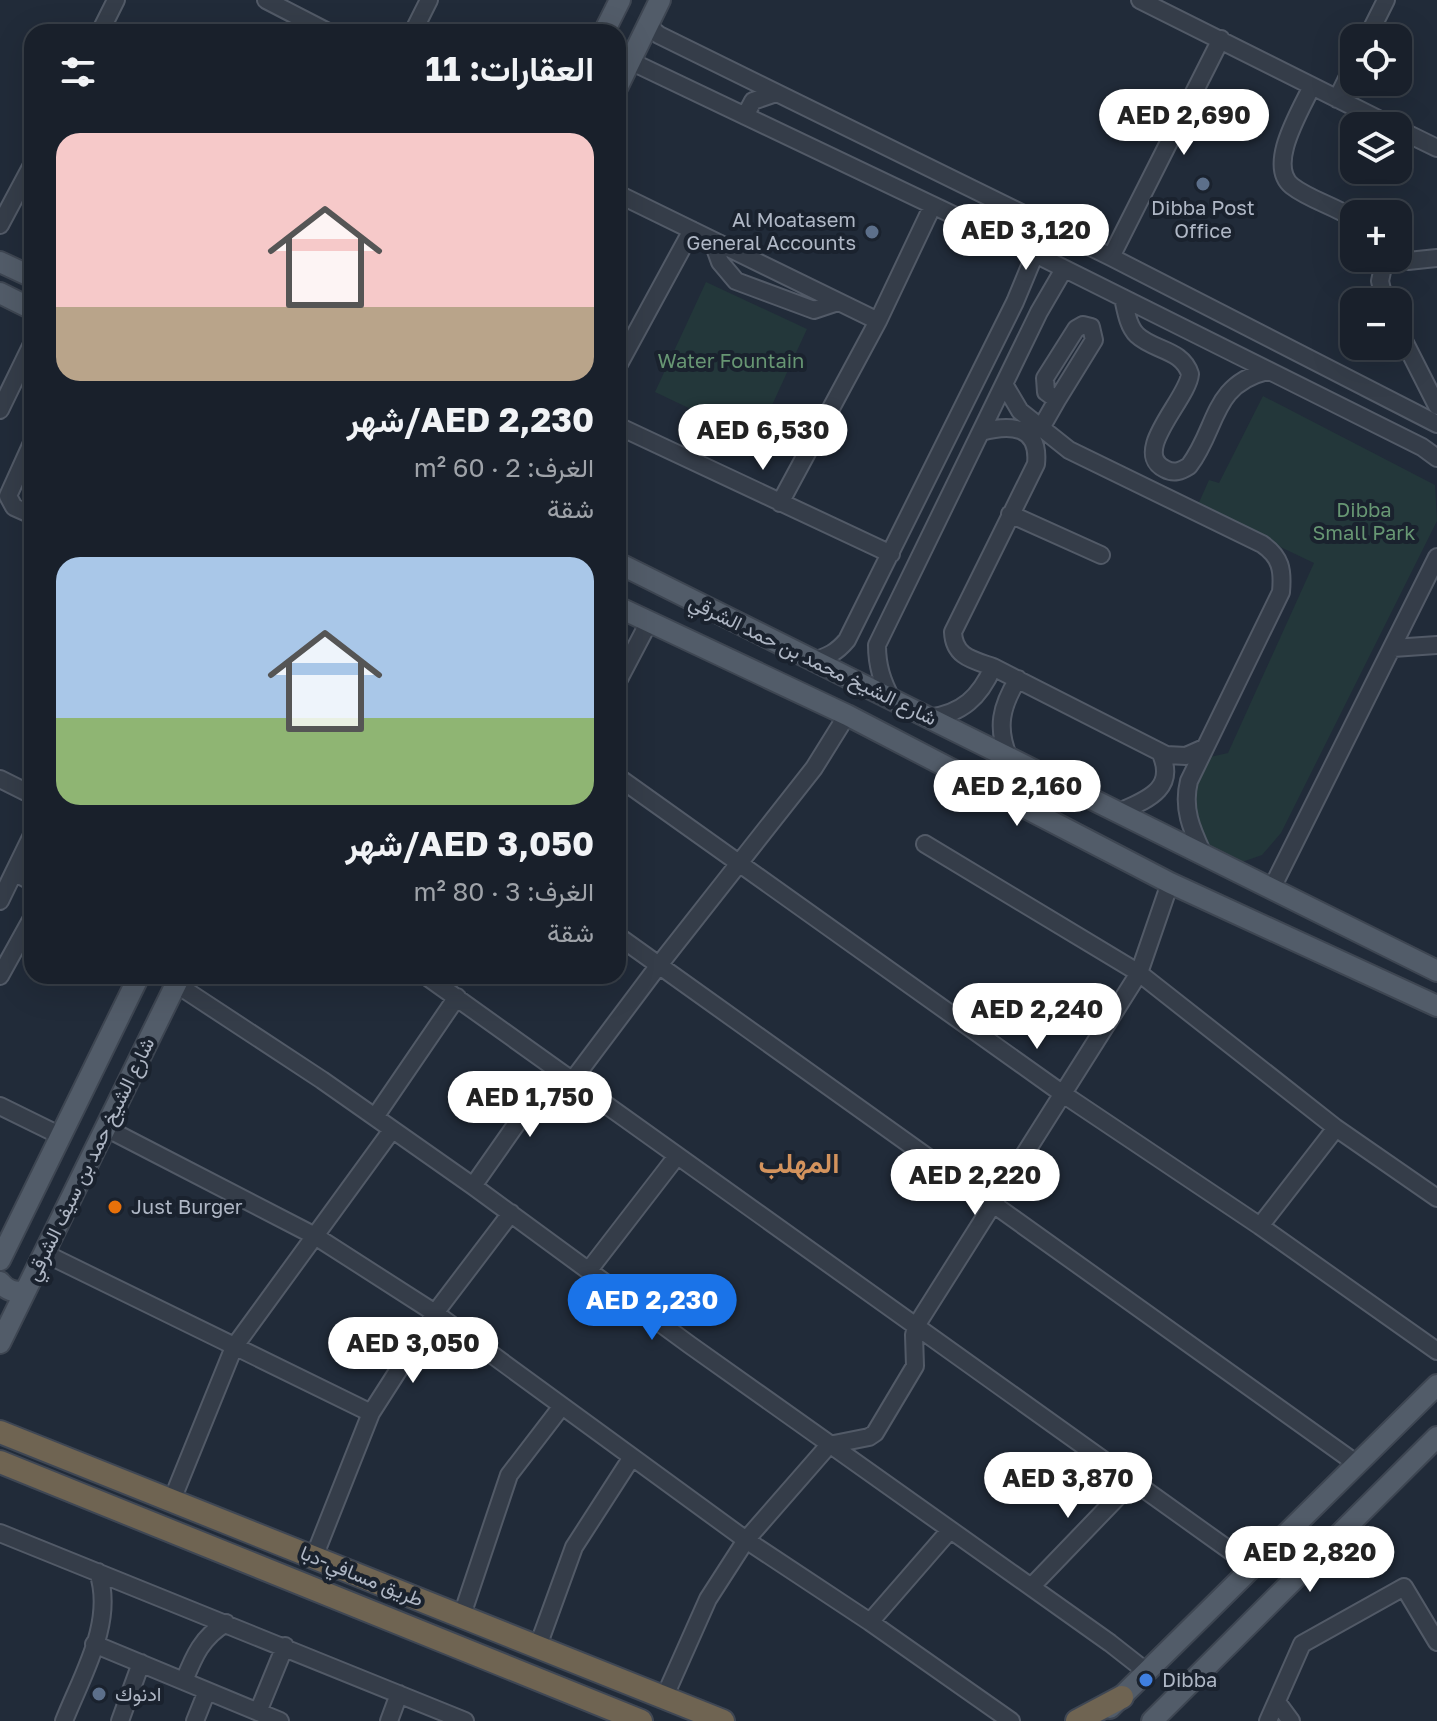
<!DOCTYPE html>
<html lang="ar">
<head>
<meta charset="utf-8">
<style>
	:root { --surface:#19202b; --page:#262d37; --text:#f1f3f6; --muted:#9fa3a9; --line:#373e47; --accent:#1a73e8 }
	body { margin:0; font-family:"Golos Text",Vazirmatn,sans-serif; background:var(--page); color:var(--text); direction:rtl; height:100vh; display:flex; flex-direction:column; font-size:30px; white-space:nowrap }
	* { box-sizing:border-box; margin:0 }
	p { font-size:26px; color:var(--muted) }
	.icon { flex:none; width:44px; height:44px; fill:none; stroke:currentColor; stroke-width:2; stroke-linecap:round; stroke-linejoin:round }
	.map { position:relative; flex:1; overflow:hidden; direction:ltr }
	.drawer { position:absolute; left:24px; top:24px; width:602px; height:960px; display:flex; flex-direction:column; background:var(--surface); border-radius:24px; box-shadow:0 8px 32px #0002,0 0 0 2px var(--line); direction:rtl }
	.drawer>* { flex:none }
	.fabs { position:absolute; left:1340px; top:24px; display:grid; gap:16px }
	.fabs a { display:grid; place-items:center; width:72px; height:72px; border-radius:16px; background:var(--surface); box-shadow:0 8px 32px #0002,0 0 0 2px var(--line); font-size:40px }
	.price { position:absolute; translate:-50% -68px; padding:0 18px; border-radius:28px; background:#fff; color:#222; font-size:26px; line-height:52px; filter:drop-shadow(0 2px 4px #0008) }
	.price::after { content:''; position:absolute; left:50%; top:48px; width:24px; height:18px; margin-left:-12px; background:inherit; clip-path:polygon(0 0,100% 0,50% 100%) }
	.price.active { background:var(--accent); color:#fff }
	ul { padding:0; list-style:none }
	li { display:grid; align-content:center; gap:16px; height:424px; padding:0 32px }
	li span { display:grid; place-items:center; height:248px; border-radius:24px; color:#555 }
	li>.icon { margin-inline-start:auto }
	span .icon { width:144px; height:144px; fill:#fffc; stroke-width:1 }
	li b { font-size:34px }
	h2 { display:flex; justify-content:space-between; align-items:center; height:96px; padding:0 32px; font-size:34px }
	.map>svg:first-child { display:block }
	.green { fill:#23373a }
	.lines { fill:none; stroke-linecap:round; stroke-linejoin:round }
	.minor-casing { stroke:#525a67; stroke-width:20 }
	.major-casing { stroke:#3e4652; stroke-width:24 }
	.highway-casing { stroke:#3f4754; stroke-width:26 }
	.minor { stroke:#353d49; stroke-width:16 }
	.major { stroke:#525c69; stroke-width:20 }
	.highway { stroke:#6f6452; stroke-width:22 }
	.service-dot { fill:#5c6f8a; stroke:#1a222e; stroke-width:3 }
	.food-dot { fill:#e8710a; stroke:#1a222e; stroke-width:3 }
	.shop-dot { fill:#3f7fe0; stroke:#1a222e; stroke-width:3 }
	.labels { text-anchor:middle; stroke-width:8; stroke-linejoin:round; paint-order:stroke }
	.poi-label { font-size:20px; fill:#afb7c5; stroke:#1a222e; text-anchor:start }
	.park-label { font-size:20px; fill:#679673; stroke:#1a222e }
	.street-label { font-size:20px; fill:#afb7c5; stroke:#1a222e }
	.district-label { font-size:28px; font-weight:bold; fill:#d3935d; stroke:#1a222e }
</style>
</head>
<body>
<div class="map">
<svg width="1437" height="1721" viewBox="0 0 1437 1721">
	<rect width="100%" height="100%" fill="#212b39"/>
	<path class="green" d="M 706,282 L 807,329 L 756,440 L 655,392 Z
		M 1263,396 L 1435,485 L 1437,521 L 1281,833 L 1262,855 L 1242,862 L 1216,850 L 1194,833 L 1186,796 L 1201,759 L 1228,753 L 1314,563 L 1197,507 L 1209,480 L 1219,483 Z"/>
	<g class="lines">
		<g class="minor-casing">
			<path id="minor" d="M 266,0 L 328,32
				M 1140,0 L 1392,126
				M 648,26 L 659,35 L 1111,257 L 1437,424
				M 100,32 L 116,0
				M 413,32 L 429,0
				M 1367,38 L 1386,0
				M 630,61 L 1035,254 L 1422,447 L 1437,458
				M 1312,86 C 1301,110 1266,165 1292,186 C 1310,200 1335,206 1354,219
				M 1337,99 L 1354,64
				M 745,116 L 753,101 L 776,93
				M 1398,129 L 1437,148
				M 618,194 L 878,321
				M 0,225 L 32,165
				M 712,240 L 720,262 L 736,281 L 814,310 L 838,302
				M 1111,257 L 1221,39
				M 1385,258 L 1380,281 L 1385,302
				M 1398,258 L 1408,261 L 1437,258
				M 1123,298 C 1126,311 1128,326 1137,335 C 1154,351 1182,349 1190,374 C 1188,399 1130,452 1165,469 C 1174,474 1181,471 1189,466 C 1218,428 1211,385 1267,371
				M 1083,325 L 1091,327 L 1094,340 L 1057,400 L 1046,392 L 1045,378 L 1076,329 Z
				M 1398,329 L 1437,406
				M 618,366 L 692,230
				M 1004,384 L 1020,411 L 1069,450 L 1262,544 C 1281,557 1283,570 1281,592 L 1189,781 C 1182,809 1192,830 1203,854
				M 0,410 L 32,344
				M 618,426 L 891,554
				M 1041,428 L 1057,400
				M 981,432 C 1010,424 1040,425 1036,464 L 953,632 C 954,657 973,660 993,667 L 1166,755 L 1186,756 L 1204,748
				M 32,443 L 8,496 L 14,507 L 32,515
				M 780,503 L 878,321 L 932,207
				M 1010,514 L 1101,555
				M 1393,648 L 1437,645
				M 812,661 C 828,657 837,652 847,640 L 1015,302 L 1035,254
				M 618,681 L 649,622
				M 892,700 C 882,681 877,666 877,645 L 1039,312 L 1064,269
				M 928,718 C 962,714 980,697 993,667
				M 1009,758 C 996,728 1001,706 1018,679
				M 618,777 L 1063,1094 L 1260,1226 L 1437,1351
				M 0,779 L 32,795
				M 1119,812 C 1146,800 1178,789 1160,752
				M 925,844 L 1139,973 L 1336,1128 L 1437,1198
				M 14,872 L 32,882
				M 1271,890 L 1437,557
				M 0,901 L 32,835
				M 618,936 L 1357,1464
				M 0,976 L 32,918
				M 426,976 L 1253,1567
				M 176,984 L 322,1080 L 473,1186 L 690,1345 L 1110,1643 L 1147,1672
				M 572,1081 L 659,965 L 814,768 L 847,715
				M 0,1106 L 61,1136
				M 375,1117 L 457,997
				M 106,1128 L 315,1236 L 435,1313 L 746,1540 L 870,1622 L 1011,1721
				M 473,1186 L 555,1069
				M 1260,1226 L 1336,1128
				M 44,1253 L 371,1413
				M 589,1270 L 677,1156
				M 172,1500 L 234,1347 L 392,1130
				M 0,1533 L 465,1721
				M 314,1557 L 371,1413 L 435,1313 L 511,1213
				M 1031,1587 L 1133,1481
				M 462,1615 L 509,1475 L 562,1406
				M 870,1622 L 950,1530
				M 94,1644 L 280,1721
				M 538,1646 L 574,1547 L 632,1457
				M 184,1681 C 194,1656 202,1637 226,1623
				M 664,1698 L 708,1599 L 746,1540 L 829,1445 L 869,1437 L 875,1433 L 915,1366 L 914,1335 L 916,1326 L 1139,973 L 1170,883
				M 1277,1702 L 1291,1721
				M 258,1712 L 285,1646
				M 64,1721 C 82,1675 115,1622 98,1572
				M 120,1721 L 141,1663
				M 195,1721 L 207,1691
				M 389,1721 L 399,1694
				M 1268,1721 L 1302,1644 L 1404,1587 L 1437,1642"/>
		</g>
		<g class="major-casing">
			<path id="major" d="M 604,32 L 620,0
				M 618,86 L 660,0
				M 0,262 L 32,277
				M 0,293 L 32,309
				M 618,563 L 1437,971
				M 618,607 L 847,715 L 1170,883 L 1437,1006
				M 0,1260 L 139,976
				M 0,1282 C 7,1291 14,1292 25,1292
				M 0,1343 L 180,976
				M 1110,1708 L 1437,1385
				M 1152,1721 L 1437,1437"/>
		</g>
		<g class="highway-casing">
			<path id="highway" d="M 0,1432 L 723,1721
				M 0,1462 L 641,1721
				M 1077,1721 L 1122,1697"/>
		</g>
		<use href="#minor" class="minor"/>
		<use href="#major" class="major"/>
		<use href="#highway" class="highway"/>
	</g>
	<g class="service-dot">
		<circle cx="1203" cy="184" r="8"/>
		<circle cx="872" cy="232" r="8"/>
		<circle cx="99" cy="1694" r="8"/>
	</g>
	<circle class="food-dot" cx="115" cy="1207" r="8"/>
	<circle class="shop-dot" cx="1146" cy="1680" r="8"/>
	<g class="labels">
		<g class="poi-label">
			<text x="1203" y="215" text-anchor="middle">Dibba Post<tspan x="1203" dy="23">Office</tspan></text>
			<text x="856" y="227" text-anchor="end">Al Moatasem<tspan x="856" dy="23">General Accounts</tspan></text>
			<text x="131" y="1214">Just Burger</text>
			<text x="1162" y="1687">Dibba</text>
			<text x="115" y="1701">ادنوك</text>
		</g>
		<g class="park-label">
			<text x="731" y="368">Water Fountain</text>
			<text x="1364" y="517">Dibba<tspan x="1364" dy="23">Small Park</tspan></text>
		</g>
		<g class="street-label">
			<text transform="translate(813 660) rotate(26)" y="7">شارع الشيخ محمد بن حمد الشرقي</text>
			<text transform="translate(90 1159) rotate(-64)" y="7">شارع الشيخ حمد بن سيف الشرقي</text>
			<text transform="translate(362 1576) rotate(22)" y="7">طريق مسافي-دبا</text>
		</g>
		<g class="district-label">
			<text x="799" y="1173">المهلب</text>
		</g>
	</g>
</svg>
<div class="fabs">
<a><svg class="icon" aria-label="locate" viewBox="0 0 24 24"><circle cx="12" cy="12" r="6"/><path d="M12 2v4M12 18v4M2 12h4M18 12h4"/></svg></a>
<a><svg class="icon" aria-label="layers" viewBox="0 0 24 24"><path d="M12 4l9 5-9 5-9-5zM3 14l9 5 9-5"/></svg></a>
<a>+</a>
<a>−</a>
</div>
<b class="price" style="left:1184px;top:157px">AED 2,690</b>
<b class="price" style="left:1026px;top:272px">AED 3,120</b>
<b class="price" style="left:763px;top:472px">AED 6,530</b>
<b class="price" style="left:1017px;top:828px">AED 2,160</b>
<b class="price" style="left:1037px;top:1051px">AED 2,240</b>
<b class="price" style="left:530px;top:1139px">AED 1,750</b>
<b class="price" style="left:975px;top:1217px">AED 2,220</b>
<b class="price active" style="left:652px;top:1342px">AED 2,230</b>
<b class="price" style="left:413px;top:1385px">AED 3,050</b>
<b class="price" style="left:1068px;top:1520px">AED 3,870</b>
<b class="price" style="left:1310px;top:1594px">AED 2,820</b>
<section class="drawer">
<h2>العقارات: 11<svg class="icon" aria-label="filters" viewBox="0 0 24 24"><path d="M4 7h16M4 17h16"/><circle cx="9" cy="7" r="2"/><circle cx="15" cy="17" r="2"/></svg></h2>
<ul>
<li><span style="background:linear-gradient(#f6c9c9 70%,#b9a48a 0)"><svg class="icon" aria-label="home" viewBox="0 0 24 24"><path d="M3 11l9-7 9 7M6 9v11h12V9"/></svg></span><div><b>AED 2,230/شهر</b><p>الغرف: 2 · 60 m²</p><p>شقة</p></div></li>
<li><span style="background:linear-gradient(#a9c7e8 65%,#8fb573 0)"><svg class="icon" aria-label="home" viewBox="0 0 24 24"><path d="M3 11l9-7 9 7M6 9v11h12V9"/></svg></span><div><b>AED 3,050/شهر</b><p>الغرف: 3 · 80 m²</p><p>شقة</p></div></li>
</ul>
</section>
</div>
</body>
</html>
